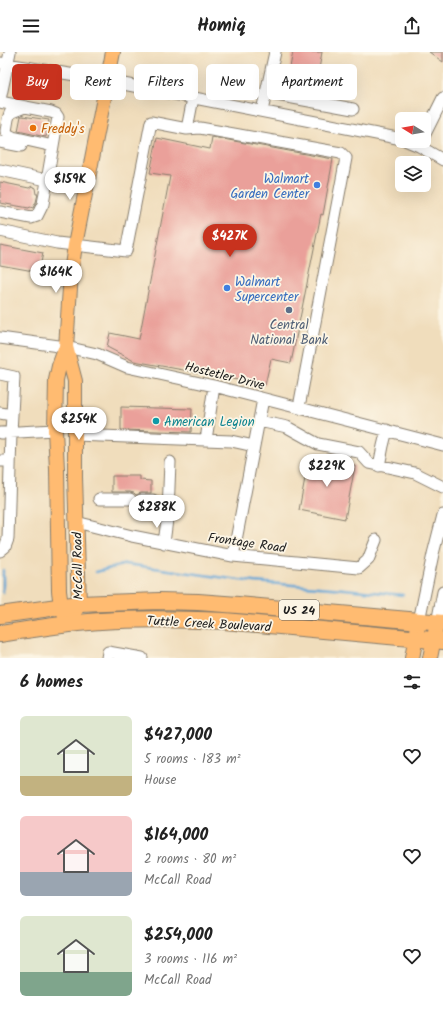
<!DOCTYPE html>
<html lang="en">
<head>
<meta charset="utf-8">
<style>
	:root { --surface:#fff; --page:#f2f2f2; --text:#222; --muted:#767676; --accent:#c8321e }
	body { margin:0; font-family:Kalam,sans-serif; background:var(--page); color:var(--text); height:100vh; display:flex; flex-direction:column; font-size:15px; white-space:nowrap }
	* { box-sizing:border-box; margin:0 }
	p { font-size:13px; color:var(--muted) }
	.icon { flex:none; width:22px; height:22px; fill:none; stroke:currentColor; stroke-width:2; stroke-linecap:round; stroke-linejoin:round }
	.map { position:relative; height:606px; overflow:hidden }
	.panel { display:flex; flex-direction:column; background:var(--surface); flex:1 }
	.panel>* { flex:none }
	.guide { position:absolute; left:12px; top:12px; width:419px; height:36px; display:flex; gap:8px }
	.needle { width:26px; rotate:281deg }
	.controls { position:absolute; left:395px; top:60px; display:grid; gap:8px }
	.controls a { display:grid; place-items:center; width:36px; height:36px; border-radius:6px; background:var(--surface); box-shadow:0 4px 16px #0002; font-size:20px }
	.price { position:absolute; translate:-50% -34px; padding:0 9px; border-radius:14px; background:#fff; color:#222; font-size:13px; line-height:26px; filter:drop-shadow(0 1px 2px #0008) }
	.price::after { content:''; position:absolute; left:50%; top:24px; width:12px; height:9px; margin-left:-6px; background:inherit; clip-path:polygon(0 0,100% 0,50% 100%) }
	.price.active { background:var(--accent); color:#fff }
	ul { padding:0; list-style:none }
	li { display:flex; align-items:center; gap:12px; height:100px; padding:0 20px }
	li span { display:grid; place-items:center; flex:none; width:112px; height:80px; border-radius:6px; color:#555 }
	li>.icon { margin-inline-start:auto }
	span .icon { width:48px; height:48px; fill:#fffc; stroke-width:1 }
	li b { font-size:17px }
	h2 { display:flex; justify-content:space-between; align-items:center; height:48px; padding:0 20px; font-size:17px }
	.tag { padding:0 14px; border-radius:6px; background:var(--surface); box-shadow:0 4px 16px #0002; font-size:14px; line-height:36px }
	.tag.active { background:var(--accent); color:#fff }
	header { display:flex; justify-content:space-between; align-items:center; height:52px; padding:0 20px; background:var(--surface); font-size:18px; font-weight:700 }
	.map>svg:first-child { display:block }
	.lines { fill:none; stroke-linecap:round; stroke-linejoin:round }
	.stream { stroke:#62a6d7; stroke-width:2.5 }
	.building { fill:#eaa09a }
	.minor-casing { stroke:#867c6c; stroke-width:13 }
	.major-casing { stroke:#867c6c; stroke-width:16 }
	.highway-casing { stroke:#867c6c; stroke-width:18 }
	.minor { stroke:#fff; stroke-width:11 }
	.major { stroke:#ffbb71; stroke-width:14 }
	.highway { stroke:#ffbb71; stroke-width:16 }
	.food-dot { fill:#e8710a; stroke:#fcf5e5; stroke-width:1.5 }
	.shop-dot { fill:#3f7fe0; stroke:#fcf5e5; stroke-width:1.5 }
	.service-dot { fill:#5c6f8a; stroke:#fcf5e5; stroke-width:1.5 }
	.culture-dot { fill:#0f9aa8; stroke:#fcf5e5; stroke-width:1.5 }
	.labels { text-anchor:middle; stroke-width:3.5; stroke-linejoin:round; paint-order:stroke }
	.shield { fill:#fcf5e5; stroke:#5f5d58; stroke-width:1 }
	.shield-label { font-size:12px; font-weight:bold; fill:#1c1c1c }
	.food-label { font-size:13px; fill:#c56008; stroke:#fcf5e5; text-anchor:start }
	.shop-label { font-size:13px; fill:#366cbe; stroke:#fcf5e5; text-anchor:end }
	.service-label { font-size:13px; fill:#4e5e75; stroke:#fcf5e5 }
	.street-label { font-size:13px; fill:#1c1c1c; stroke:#fcf5e5 }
	.culture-label { font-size:13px; fill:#0d838f; stroke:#fcf5e5; text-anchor:start }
</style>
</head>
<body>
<header><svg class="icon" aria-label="menu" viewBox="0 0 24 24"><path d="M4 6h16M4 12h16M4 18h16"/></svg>Homiq<svg class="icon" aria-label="share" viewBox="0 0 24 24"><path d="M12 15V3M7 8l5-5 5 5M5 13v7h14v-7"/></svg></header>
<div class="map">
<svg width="443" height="606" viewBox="0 0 443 606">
	<rect width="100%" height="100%" fill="#fcf5e5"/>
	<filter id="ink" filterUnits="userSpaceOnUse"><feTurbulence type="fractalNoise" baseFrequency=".025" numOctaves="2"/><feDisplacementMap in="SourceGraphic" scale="8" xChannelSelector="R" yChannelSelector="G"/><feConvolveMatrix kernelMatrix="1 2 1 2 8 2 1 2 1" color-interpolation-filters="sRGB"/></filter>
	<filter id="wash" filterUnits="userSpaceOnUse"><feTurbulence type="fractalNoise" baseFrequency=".012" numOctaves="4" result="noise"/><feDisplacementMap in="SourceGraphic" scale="16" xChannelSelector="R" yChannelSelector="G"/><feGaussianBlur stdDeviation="0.9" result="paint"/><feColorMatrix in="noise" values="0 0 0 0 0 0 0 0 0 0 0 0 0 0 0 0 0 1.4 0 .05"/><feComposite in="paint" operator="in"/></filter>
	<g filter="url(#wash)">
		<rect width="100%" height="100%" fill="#f0ddbc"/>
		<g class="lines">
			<path class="stream" d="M 3,518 L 3,541
				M 96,520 L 126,512 L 254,530 L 345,537 L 403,543"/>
		</g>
		<g id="blocks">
			<path class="building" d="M 293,0 L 322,0 L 315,40 L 286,35 Z
				M 429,0 L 443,0 L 443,10 Z
				M 21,64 L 22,64 L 49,68 L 46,85 L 18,79 Z
				M 212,85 L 333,107 L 323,163 L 321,162 L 291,311 L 271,307 L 265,333 L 134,309 L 107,295 L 110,281 L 139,287 L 170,124 L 150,121 L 157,86 L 210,97 Z
				M 0,130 L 29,136 L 32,134 L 35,136 L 36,142 L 38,142 L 36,150 L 33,156 L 30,155 L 29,156 L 0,151 Z
				M 0,193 L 43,201 L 39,220 L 0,213 Z
				M 121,355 L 192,357 L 191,380 L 121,378 Z
				M 309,405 L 355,414 L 345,467 L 299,458 Z
				M 112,424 L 140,424 L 140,428 L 151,429 L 151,441 L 141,441 L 136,443 L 134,441 L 130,440 L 112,440 Z"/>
		</g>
	</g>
	<g filter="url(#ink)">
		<use href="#blocks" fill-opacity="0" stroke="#867c6c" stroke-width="1"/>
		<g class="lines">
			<g class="minor-casing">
				<path id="minor" d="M 0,11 L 88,25 L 402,87
					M 266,41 L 353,57
					M 0,48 L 10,0
					M 0,50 L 51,60 L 56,62 L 58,65 L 43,152 L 37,164 L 31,166 L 0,160
					M 25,55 L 10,61 L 8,67 L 6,79 L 9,83 L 13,85 L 53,94
					M 262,59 L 275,0
					M 187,77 L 193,46
					M 424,84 L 443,46
					M 407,89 L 419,94 L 443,108
					M 0,90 L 21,94
					M 0,118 L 47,128
					M 0,179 L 57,191 L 126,199 L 151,70 L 187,77 L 200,76 L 341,101 L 346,106 L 299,355
					M 0,286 L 66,295 L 97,302 L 127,315 L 214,334 L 443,393
					M 0,322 L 14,325 L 11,381 L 8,487 L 5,495 L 0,499
					M 0,361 L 12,363
					M 259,369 L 287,375 L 305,385 L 318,392 L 359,400 L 369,411 L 415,421 L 443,435
					M 0,381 L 55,378
					M 75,383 L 231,389 L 254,394
					M 206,388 L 214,334
					M 0,409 L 10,409
					M 379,414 L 383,394 L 387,378
					M 99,447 L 130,447
					M 141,448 L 153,448 L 160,459
					M 76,470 L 132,484 L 233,504 L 359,516 L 368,508 L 376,488
					M 164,491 L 168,460 L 170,410
					M 233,504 L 263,347
					M 419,569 L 433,502 L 443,463
					M 437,571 L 443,540
					M 107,606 L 108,600 L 142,606"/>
			</g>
			<g class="major-casing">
				<path id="major" d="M 66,295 L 75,329 L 75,425 L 79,552 L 74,561
					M 68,572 L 61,554 L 59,539 L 57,417 L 55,378 L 56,328 L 59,314 L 66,295 L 71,221 L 75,193 L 113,0
					M 412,606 L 419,569
					M 430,606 L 437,571"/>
			</g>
			<g class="highway-casing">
				<path id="highway" d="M 0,563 L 79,552 L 159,549 L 198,550 L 238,553 L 443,571
					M 0,582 C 34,577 67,571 101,569 C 142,566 183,567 224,569 L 443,589"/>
			</g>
			<use href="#minor" class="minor"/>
			<use href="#major" class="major"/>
			<use href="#highway" class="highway"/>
		</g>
	</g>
	<circle class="food-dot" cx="33" cy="76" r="4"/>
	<g class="shop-dot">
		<circle cx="317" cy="133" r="4"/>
		<circle cx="227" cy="236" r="4"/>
	</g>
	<circle class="service-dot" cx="289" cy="258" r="4"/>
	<circle class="culture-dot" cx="156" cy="369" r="4"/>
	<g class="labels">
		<rect class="shield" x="279" y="548" width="40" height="20" rx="3"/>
		<g class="shield-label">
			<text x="299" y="562">US 24</text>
		</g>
		<g class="food-label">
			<text x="41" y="81">Freddy's</text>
		</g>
		<g class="shop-label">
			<text x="309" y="131">Walmart<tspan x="309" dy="15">Garden Center</tspan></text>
			<text x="235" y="234" text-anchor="start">Walmart<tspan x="235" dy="15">Supercenter</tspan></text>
		</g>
		<g class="service-label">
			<text x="289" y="277">Central<tspan x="289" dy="15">National Bank</tspan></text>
		</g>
		<g class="street-label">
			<text transform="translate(225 323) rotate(14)" y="5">Hostetler Drive</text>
			<text transform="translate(247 490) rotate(8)" y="5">Frontage Road</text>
			<text transform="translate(77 514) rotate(-91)" y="5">McCall Road</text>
			<text transform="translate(209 571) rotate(3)" y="5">Tuttle Creek Boulevard</text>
		</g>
		<g class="culture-label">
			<text x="164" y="374">American Legion</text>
		</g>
	</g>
</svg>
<div class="controls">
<a><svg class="needle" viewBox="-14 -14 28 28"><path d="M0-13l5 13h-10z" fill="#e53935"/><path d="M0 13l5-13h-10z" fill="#767676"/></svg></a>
<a><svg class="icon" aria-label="layers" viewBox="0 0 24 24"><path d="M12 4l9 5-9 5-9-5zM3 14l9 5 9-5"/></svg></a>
</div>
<b class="price" style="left:70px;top:149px">$159K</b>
<b class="price active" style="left:230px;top:206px">$427K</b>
<b class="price" style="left:56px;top:242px">$164K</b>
<b class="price" style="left:79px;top:389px">$254K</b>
<b class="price" style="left:327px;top:436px">$229K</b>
<b class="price" style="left:157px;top:477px">$288K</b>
<div class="guide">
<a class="tag active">Buy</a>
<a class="tag">Rent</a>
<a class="tag">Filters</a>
<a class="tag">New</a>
<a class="tag">Apartment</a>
</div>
</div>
<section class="panel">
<h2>6 homes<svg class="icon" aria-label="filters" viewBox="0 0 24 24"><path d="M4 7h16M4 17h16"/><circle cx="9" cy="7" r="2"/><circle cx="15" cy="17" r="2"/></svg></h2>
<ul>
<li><span style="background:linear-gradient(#dfe7d0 75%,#c2b280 0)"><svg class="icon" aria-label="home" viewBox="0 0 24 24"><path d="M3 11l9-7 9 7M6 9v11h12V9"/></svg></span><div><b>$427,000</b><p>5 rooms · 183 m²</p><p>House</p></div><svg class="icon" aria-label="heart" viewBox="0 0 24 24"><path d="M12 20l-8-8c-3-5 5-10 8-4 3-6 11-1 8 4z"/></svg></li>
<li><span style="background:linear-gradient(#f6c9c9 70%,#9aa5b1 0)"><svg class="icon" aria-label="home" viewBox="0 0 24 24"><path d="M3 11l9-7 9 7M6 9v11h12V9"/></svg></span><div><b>$164,000</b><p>2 rooms · 80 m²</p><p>McCall Road</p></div><svg class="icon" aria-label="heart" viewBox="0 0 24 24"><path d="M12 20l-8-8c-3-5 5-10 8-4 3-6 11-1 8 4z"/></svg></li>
<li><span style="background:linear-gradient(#dfe7d0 70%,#7fa58c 0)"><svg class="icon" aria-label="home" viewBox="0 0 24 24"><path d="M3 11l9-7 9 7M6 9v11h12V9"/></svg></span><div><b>$254,000</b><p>3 rooms · 116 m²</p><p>McCall Road</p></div><svg class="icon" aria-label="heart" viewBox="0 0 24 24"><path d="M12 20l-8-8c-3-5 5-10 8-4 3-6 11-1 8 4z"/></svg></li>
</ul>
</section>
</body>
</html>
